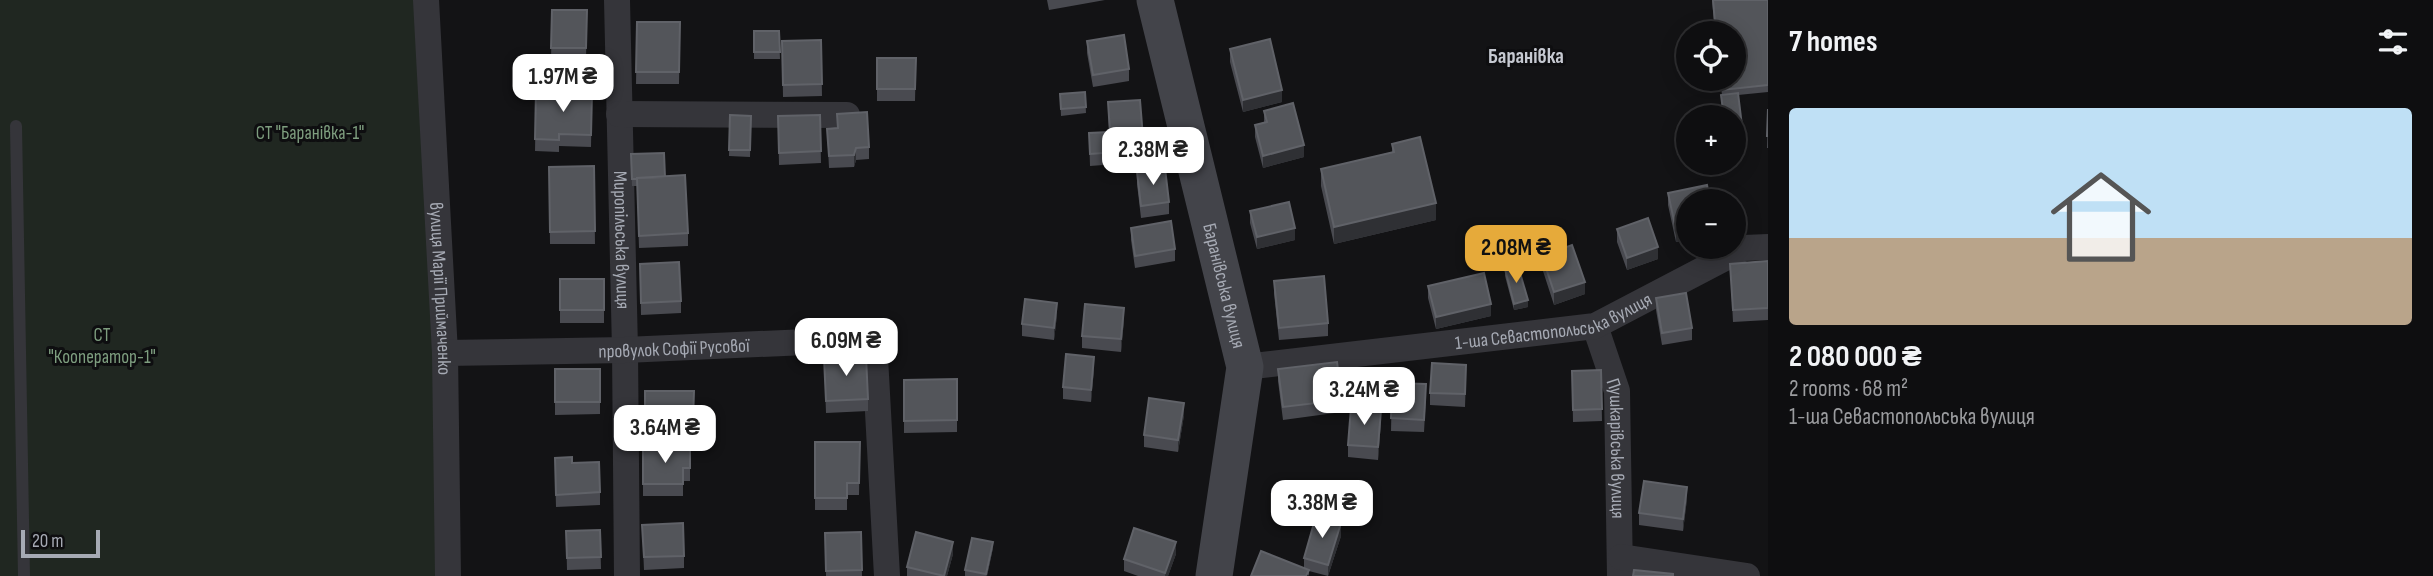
<!DOCTYPE html>
<html lang="en">
<head>
<meta charset="utf-8">
<style>
	:root { --surface:#0e0e10; --page:#171719; --text:#f1f3f6; --muted:#9b9c9f; --line:#2e2e30; --accent:#e6aa3a }
	body { margin:0; font-family:"Sofia Sans Condensed",sans-serif; background:var(--page); color:var(--text); height:100vh; display:flex; flex-direction:column; font-size:26px; white-space:nowrap }
	* { box-sizing:border-box; margin:0 }
	p { font-size:23px; color:var(--muted) }
	.icon { flex:none; width:38px; height:38px; fill:none; stroke:currentColor; stroke-width:2; stroke-linecap:round; stroke-linejoin:round }
	.map { position:relative; flex:1; overflow:hidden }
	.details { display:flex; flex-direction:column; background:var(--surface); width:665px }
	.details>* { flex:none }
	.buttons { position:absolute; left:1676px; top:21px; display:grid; gap:14px }
	.buttons a { display:grid; place-items:center; width:70px; height:70px; border-radius:50%; background:var(--surface); box-shadow:0 4px 18px #0003,0 0 0 2px var(--line); font-size:35px }
	.scale { position:absolute; left:21px; bottom:18px; width:79px; box-sizing:border-box; padding-left:7px; border:4px solid #a6aab4; border-top:0; font-size:19px; line-height:24px; white-space:nowrap; color:#a6aab4; -webkit-text-stroke:5px #0e0e10; paint-order:stroke }
	.price { position:absolute; translate:-50% -60px; padding:0 16px; border-radius:14px; background:#fff; color:#222; font-size:23px; line-height:46px; filter:drop-shadow(0 2px 4px #0008) }
	.price::after { content:''; position:absolute; left:50%; top:42px; width:21px; height:16px; margin-left:-10px; background:inherit; clip-path:polygon(0 0,100% 0,50% 100%) }
	.price.active { background:var(--accent); color:#111 }
	ul { padding:0; list-style:none }
	li { display:grid; align-content:center; gap:14px; height:371px; padding:0 21px }
	li+li { border-top:2px solid var(--line) }
	li span { display:grid; place-items:center; height:217px; border-radius:7px; color:#555 }
	li>.icon { margin-inline-start:auto }
	span .icon { width:126px; height:126px; fill:#fffc; stroke-width:1 }
	li b { font-size:30px }
	h2 { display:flex; justify-content:space-between; align-items:center; height:84px; padding:0 21px; font-size:30px }
	main { display:flex; flex:1; min-height:0 }
	.map>svg:first-child { display:block }
	.green { fill:#202721 }
	.lines { fill:none; stroke-linecap:round; stroke-linejoin:round }
	.service { stroke:#35353a; stroke-width:12 }
	.minor { stroke:#35353a; stroke-width:26 }
	.secondary { stroke:#43444a; stroke-width:37 }
	.wall { fill:#494a50 }
	.shaded-wall { fill:#2f3034 }
	.building { fill:#53555a; stroke:#606268; stroke-width:2 }
	.labels { text-anchor:middle; stroke-width:6; stroke-linejoin:round; paint-order:stroke }
	.park-label { font-size:19px; fill:#7e9e7f; stroke:#0e0e10 }
	.street-label { font-size:19px; fill:#a6aab4; stroke:#0e0e10 }
	.neighbourhood-label { font-size:21px; font-weight:bold; fill:#c6c9d1; stroke:#0e0e10 }
</style>
</head>
<body>
<main>
<div class="map">
<svg width="1768" height="576" viewBox="0 0 1768 576">
	<rect width="100%" height="100%" fill="#131315"/>
	<path class="green" d="M 0,0 L 426,0 L 448,576 L 0,576 Z"/>
	<g class="lines">
		<path class="service" d="M 16,126 L 24,576"/>
		<g class="minor">
			<path id="s1" d="M 426,0 L 445,353 L 448,576"/>
			<path id="s2" d="M 617,0 L 625,350 L 627,576"/>
			<path d="M 619,114 L 847,115"/>
			<path id="s3" d="M 1595,326 L 1617,391 L 1620,576"/>
			<path id="s4" d="M 445,353 L 625,350 L 874,339 L 887,576"/>
			<path id="s5" d="M 1245,367 L 1595,326 L 1744,248 L 1768,247"/>
			<path d="M 1621,557 L 1747,576"/>
		</g>
		<path class="secondary" id="s6" d="M 1155,0 L 1245,367 L 1214,576"/>
	</g>
	<path class="wall" d="M 1047,0 L 1105,0 L 1049,10 Z
		M 1712,0 L 1768,0 L 1768,92 L 1738,95 L 1744,142 L 1744,154 L 1734,155 L 1734,117 L 1722,117 L 1721,107 L 1722,95 L 1720,79 L 1734,79 L 1734,33 L 1715,33 Z
		M 552,10 L 587,10 L 586,60 L 551,60 Z
		M 637,22 L 680,22 L 679,84 L 636,84 Z
		M 754,31 L 779,31 L 780,59 L 754,59 Z
		M 821,40 L 822,96 L 783,97 L 782,41 Z
		M 1087,41 L 1129,69 L 1129,81 L 1093,87 L 1087,53 Z
		M 1230,49 L 1282,102 L 1243,112 L 1230,62 Z
		M 877,58 L 916,58 L 915,101 L 877,101 Z
		M 536,91 L 592,93 L 591,147 L 559,146 L 559,152 L 535,151 Z
		M 1085,92 L 1086,113 L 1061,116 L 1060,94 Z
		M 1108,102 L 1144,150 L 1144,162 L 1090,166 L 1089,133 L 1109,132 Z
		M 1768,109 L 1768,148 L 1767,148 Z
		M 1264,111 L 1304,157 L 1263,168 L 1255,137 L 1255,125 L 1264,122 Z
		M 837,114 L 869,147 L 869,159 L 856,160 L 854,167 L 829,168 L 827,129 L 838,128 Z
		M 730,115 L 751,116 L 750,157 L 729,156 Z
		M 820,115 L 821,163 L 779,165 L 778,116 Z
		M 1392,144 L 1436,220 L 1334,244 L 1321,186 L 1321,169 L 1392,152 Z
		M 631,154 L 665,177 L 688,233 L 688,246 L 639,248 L 637,186 L 632,186 Z
		M 594,166 L 595,244 L 550,244 L 549,167 Z
		M 1137,172 L 1169,202 L 1169,214 L 1141,218 L 1137,184 Z
		M 1668,193 L 1689,201 L 1689,239 L 1676,242 L 1668,205 Z
		M 1250,211 L 1295,240 L 1257,249 L 1250,223 Z
		M 1131,228 L 1175,249 L 1175,261 L 1135,268 L 1131,240 Z
		M 1617,229 L 1658,259 L 1627,270 L 1617,242 Z
		M 1542,256 L 1585,294 L 1554,305 L 1542,268 Z
		M 1768,261 L 1768,320 L 1733,322 L 1730,264 Z
		M 640,264 L 681,301 L 681,313 L 641,315 Z
		M 1505,269 L 1528,307 L 1514,310 L 1505,276 Z
		M 560,279 L 604,279 L 604,323 L 560,323 Z
		M 1274,281 L 1328,323 L 1328,336 L 1279,340 L 1274,293 Z
		M 1428,286 L 1491,316 L 1436,329 L 1428,298 Z
		M 1656,298 L 1692,328 L 1692,340 L 1662,345 L 1656,310 Z
		M 1057,315 L 1054,340 L 1022,336 L 1022,324 Z
		M 1124,320 L 1121,352 L 1082,348 L 1082,336 Z
		M 824,358 L 868,399 L 868,411 L 826,413 Z
		M 555,369 L 600,369 L 600,414 L 555,415 Z
		M 1094,369 L 1091,402 L 1063,399 L 1063,387 Z
		M 1278,369 L 1342,400 L 1342,412 L 1283,420 L 1278,381 Z
		M 1601,370 L 1602,421 L 1573,422 L 1572,371 Z
		M 1466,377 L 1465,407 L 1430,405 L 1430,393 Z
		M 957,379 L 957,432 L 904,433 L 904,380 Z
		M 1392,383 L 1426,396 L 1424,432 L 1391,431 Z
		M 645,391 L 694,403 L 693,433 L 645,432 Z
		M 1184,415 L 1178,452 L 1144,447 L 1144,435 Z
		M 1381,422 L 1378,460 L 1348,457 L 1348,445 Z
		M 815,442 L 860,442 L 859,495 L 847,495 L 847,510 L 815,510 Z
		M 643,448 L 690,448 L 690,481 L 683,481 L 683,496 L 643,496 Z
		M 572,463 L 600,492 L 600,505 L 556,507 L 555,470 Z
		M 1687,499 L 1683,531 L 1639,525 L 1639,513 Z
		M 642,525 L 684,556 L 684,568 L 644,570 Z
		M 600,530 L 601,569 L 567,570 L 566,531 Z
		M 861,532 L 862,576 L 826,576 L 825,533 Z
		M 1341,536 L 1328,576 L 1309,571 L 1309,576 L 1304,568 L 1304,558 Z
		M 993,548 L 987,576 L 965,576 L 965,570 Z
		M 953,554 L 947,576 L 907,576 L 907,567 Z
		M 1176,554 L 1168,576 L 1138,576 L 1124,571 L 1124,559 Z"/>
	<path class="shaded-wall" d="M 1282,90 L 1282,102 L 1243,112 L 1243,100 Z
		M 1304,145 L 1304,157 L 1263,168 L 1263,156 Z
		M 856,148 L 856,160 L 854,167 L 854,155 Z
		M 1436,203 L 1436,220 L 1334,244 L 1334,227 Z
		M 1689,227 L 1689,239 L 1676,242 L 1676,230 Z
		M 1295,228 L 1295,240 L 1257,249 L 1257,237 Z
		M 1658,247 L 1658,259 L 1627,270 L 1627,258 Z
		M 1585,282 L 1585,294 L 1554,305 L 1554,292 Z
		M 1528,300 L 1528,307 L 1514,310 L 1514,304 Z
		M 1057,303 L 1057,315 L 1054,340 L 1054,328 Z
		M 1491,304 L 1491,316 L 1436,329 L 1436,317 Z
		M 1124,308 L 1124,320 L 1121,352 L 1121,339 Z
		M 1094,357 L 1094,369 L 1091,402 L 1091,390 Z
		M 1184,403 L 1184,415 L 1178,452 L 1178,440 Z
		M 1381,410 L 1381,422 L 1378,460 L 1378,447 Z
		M 1687,487 L 1687,499 L 1683,531 L 1683,519 Z
		M 1341,523 L 1341,536 L 1328,576 L 1328,565 Z
		M 953,542 L 953,554 L 947,576 L 944,576 Z
		M 993,542 L 993,548 L 987,576 L 986,576 Z
		M 1176,542 L 1176,554 L 1168,576 L 1165,576 L 1165,573 Z"/>
	<path class="building" d="M 1713,0 L 1768,0 L 1768,85 L 1722,90 L 1721,79 L 1734,79 L 1734,33 L 1716,33 Z
		M 552,10 L 587,10 L 586,48 L 551,48 Z
		M 637,22 L 680,22 L 679,72 L 636,72 Z
		M 754,31 L 779,31 L 780,52 L 754,52 Z
		M 1124,35 L 1129,69 L 1093,75 L 1087,41 Z
		M 1270,39 L 1282,90 L 1243,100 L 1230,49 Z
		M 821,40 L 822,84 L 783,85 L 782,41 Z
		M 877,58 L 916,58 L 915,89 L 877,89 Z
		M 536,91 L 592,93 L 591,135 L 559,134 L 559,140 L 535,139 Z
		M 1085,92 L 1086,107 L 1061,109 L 1060,94 Z
		M 1738,93 L 1744,142 L 1734,143 L 1734,117 L 1724,117 L 1721,95 Z
		M 1140,100 L 1144,150 L 1090,154 L 1089,133 L 1110,132 L 1108,102 Z
		M 1293,103 L 1304,145 L 1263,156 L 1255,125 L 1267,122 L 1264,111 Z
		M 1768,109 L 1768,136 L 1767,136 Z
		M 867,112 L 869,147 L 856,148 L 854,155 L 829,156 L 827,129 L 838,128 L 837,114 Z
		M 730,115 L 751,116 L 750,150 L 729,150 Z
		M 820,115 L 821,151 L 779,153 L 778,116 Z
		M 1420,137 L 1436,203 L 1334,227 L 1321,169 L 1394,152 L 1392,144 Z
		M 664,153 L 665,177 L 637,178 L 637,179 L 632,179 L 631,154 Z
		M 594,166 L 595,231 L 550,232 L 549,167 Z
		M 1165,168 L 1169,202 L 1141,206 L 1137,172 Z
		M 685,175 L 688,233 L 639,236 L 637,178 Z
		M 1707,185 L 1710,201 L 1689,201 L 1689,227 L 1676,230 L 1668,193 Z
		M 1289,202 L 1295,228 L 1257,237 L 1250,211 Z
		M 1648,218 L 1658,247 L 1627,258 L 1617,229 Z
		M 1171,221 L 1175,249 L 1135,256 L 1131,228 Z
		M 1572,245 L 1585,282 L 1554,292 L 1542,256 Z
		M 1768,261 L 1768,308 L 1733,310 L 1730,264 Z
		M 679,262 L 681,301 L 641,303 L 640,264 Z
		M 1518,266 L 1528,300 L 1514,304 L 1505,269 Z
		M 1484,273 L 1491,304 L 1436,317 L 1428,286 Z
		M 1324,276 L 1328,323 L 1279,328 L 1274,281 Z
		M 560,279 L 604,279 L 604,310 L 560,310 Z
		M 1686,293 L 1692,328 L 1662,333 L 1656,298 Z
		M 1025,299 L 1057,303 L 1054,328 L 1022,324 Z
		M 1085,304 L 1124,308 L 1121,339 L 1082,336 Z
		M 1066,354 L 1094,357 L 1091,390 L 1063,387 Z
		M 866,356 L 868,399 L 826,401 L 824,358 Z
		M 1337,362 L 1342,400 L 1283,407 L 1278,369 Z
		M 1432,363 L 1466,365 L 1465,394 L 1430,393 Z
		M 555,369 L 600,369 L 600,402 L 555,402 Z
		M 1601,370 L 1602,409 L 1573,410 L 1572,371 Z
		M 957,379 L 957,420 L 904,421 L 904,380 Z
		M 1392,383 L 1426,384 L 1424,420 L 1391,418 Z
		M 645,391 L 694,391 L 693,421 L 645,420 Z
		M 1149,398 L 1184,403 L 1178,440 L 1144,435 Z
		M 1351,407 L 1381,410 L 1378,447 L 1348,445 Z
		M 815,442 L 860,442 L 859,483 L 847,483 L 847,498 L 815,498 Z
		M 643,448 L 690,448 L 690,468 L 683,468 L 683,484 L 643,484 Z
		M 572,457 L 572,463 L 599,462 L 600,492 L 556,495 L 555,458 Z
		M 1644,481 L 1687,487 L 1683,519 L 1639,513 Z
		M 1316,516 L 1341,523 L 1328,565 L 1304,558 Z
		M 683,523 L 684,556 L 644,557 L 642,525 Z
		M 1134,528 L 1176,542 L 1165,573 L 1124,559 Z
		M 600,530 L 601,557 L 567,558 L 566,531 Z
		M 861,532 L 862,570 L 826,571 L 825,533 Z
		M 916,532 L 953,542 L 944,576 L 907,567 Z
		M 972,538 L 993,542 L 986,574 L 965,570 Z
		M 1261,551 L 1309,570 L 1306,576 L 1251,576 Z
		M 1634,570 L 1673,574 L 1673,576 L 1633,576 Z"/>
	<g class="labels">
		<g class="park-label">
			<text x="310" y="139">СТ "Баранівка-1"</text>
			<text x="102" y="341">СТ<tspan x="102" dy="22">"Кооператор-1"</tspan></text>
		</g>
		<g class="street-label">
			<text dy="7" stroke="none"><textPath href="#s2" startOffset="240">Миропільська вулиця</textPath></text>
			<text dy="7" stroke="none"><textPath href="#s6" startOffset="294">Баранівська вулиця</textPath></text>
			<text dy="7" stroke="none"><textPath href="#s1" startOffset="289">вулиця Марії Приймаченко</textPath></text>
			<text dy="7" stroke="none"><textPath href="#s5" startOffset="313">1-ша Севастопольська вулиця</textPath></text>
			<text dy="7" stroke="none"><textPath href="#s4" startOffset="229">провулок Софії Русової</textPath></text>
			<text dy="7" stroke="none"><textPath href="#s3" startOffset="126">Пушкарівська вулиця</textPath></text>
		</g>
		<g class="neighbourhood-label">
			<text x="1526" y="63">Баранівка</text>
		</g>
	</g>
</svg>
<div class="buttons">
<a><svg class="icon" aria-label="locate" viewBox="0 0 24 24"><circle cx="12" cy="12" r="6"/><path d="M12 2v4M12 18v4M2 12h4M18 12h4"/></svg></a>
<a>+</a>
<a>−</a>
</div>
<div class="scale">20 m</div>
<b class="price" style="left:563px;top:114px">1.97M ₴</b>
<b class="price" style="left:1153px;top:187px">2.38M ₴</b>
<b class="price active" style="left:1516px;top:285px">2.08M ₴</b>
<b class="price" style="left:846px;top:378px">6.09M ₴</b>
<b class="price" style="left:1364px;top:427px">3.24M ₴</b>
<b class="price" style="left:665px;top:465px">3.64M ₴</b>
<b class="price" style="left:1322px;top:540px">3.38M ₴</b>
</div>
<section class="details">
<h2>7 homes<svg class="icon" aria-label="filters" viewBox="0 0 24 24"><path d="M4 7h16M4 17h16"/><circle cx="9" cy="7" r="2"/><circle cx="15" cy="17" r="2"/></svg></h2>
<ul>
<li><span style="background:linear-gradient(#bfe0f5 60%,#b9a48a 0)"><svg class="icon" aria-label="home" viewBox="0 0 24 24"><path d="M3 11l9-7 9 7M6 9v11h12V9"/></svg></span><div><b>2 080 000 ₴</b><p>2 rooms · 68 m²</p><p>1-ша Севастопольська вулиця</p></div></li>
</ul>
</section>
</main>
</body>
</html>
